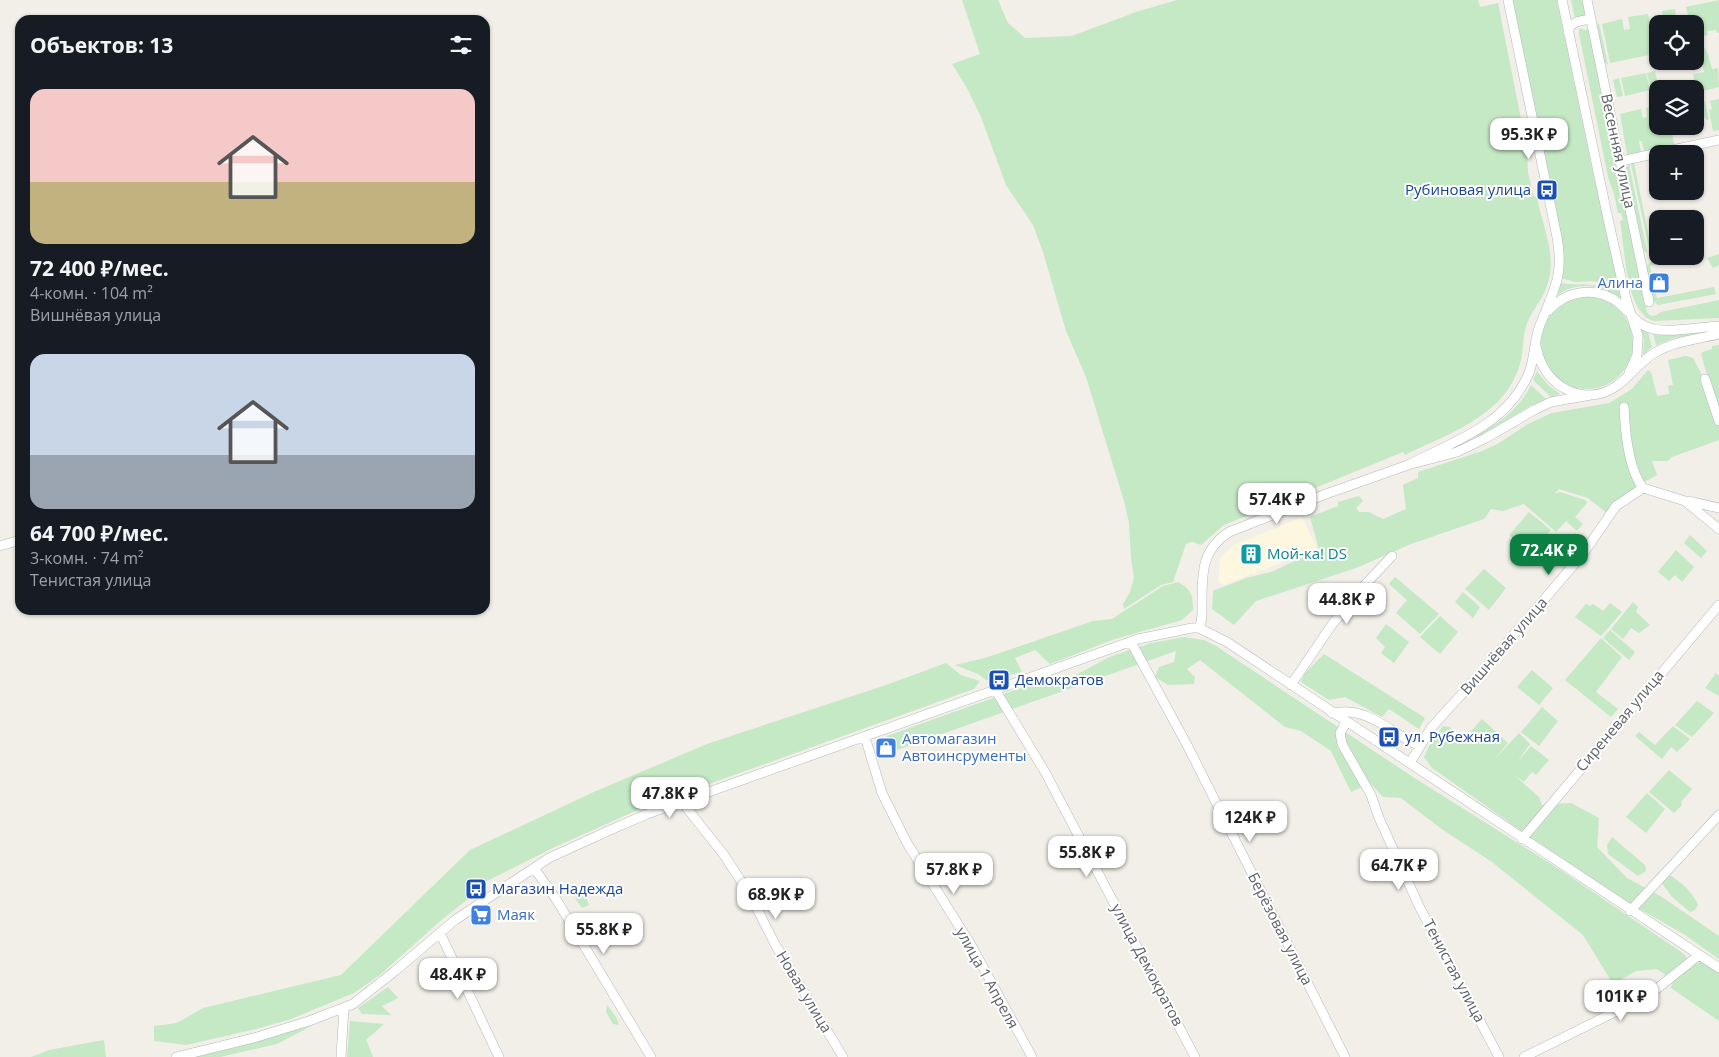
<!DOCTYPE html>
<html lang="ru">
<head>
<meta charset="utf-8">
<style>
	:root { --surface:#171b24; --page:#20242c; --text:#f1f3f6; --muted:#9ea1a6; --accent:#0b8043 }
	body { margin:0; font-family:"Open Sans",sans-serif; background:var(--page); color:var(--text); height:100vh; display:flex; flex-direction:column; font-size:19px; white-space:nowrap }
	* { box-sizing:border-box; margin:0 }
	p { font-size:16px; color:var(--muted) }
	.icon { flex:none; width:28px; height:28px; fill:none; stroke:currentColor; stroke-width:2; stroke-linecap:round; stroke-linejoin:round }
	.map { position:relative; flex:1; overflow:hidden }
	.side { position:absolute; left:15px; top:15px; width:475px; height:600px; display:flex; flex-direction:column; background:var(--surface); border-radius:15px; box-shadow:0 1px 4px #0004 }
	.side>* { flex:none }
	.controls { position:absolute; left:1649px; top:15px; display:grid; gap:10px }
	.controls a { display:grid; place-items:center; width:55px; height:55px; border-radius:10px; background:var(--surface); box-shadow:0 1px 4px #0004; font-size:25px }
	.price { position:absolute; translate:-50% -42px; padding:0 11px; border-radius:10px; background:#fff; color:#222; font-size:16px; line-height:32px; filter:drop-shadow(0 1px 2px #0008) }
	.price::after { content:''; position:absolute; left:50%; top:30px; width:15px; height:11px; margin-left:-8px; background:inherit; clip-path:polygon(0 0,100% 0,50% 100%) }
	.price.selected { background:var(--accent); color:#fff }
	ul { padding:0; list-style:none }
	li { display:grid; align-content:center; gap:10px; height:265px; padding:0 15px }
	li span { display:grid; place-items:center; height:155px; border-radius:15px; color:#555 }
	li>.icon { margin-inline-start:auto }
	span .icon { width:90px; height:90px; fill:#fffc; stroke-width:1 }
	li b { font-size:21px }
	h2 { display:flex; justify-content:space-between; align-items:center; height:60px; padding:0 15px; font-size:21px }
	.map>svg:first-child { display:block }
	.commercial { fill:#fef7e0 }
	.green { fill:#c5e8c5 }
	.lines { fill:none; stroke-linecap:round; stroke-linejoin:round }
	.minor-casing { stroke:#b5b8bc; stroke-width:10 }
	.minor { stroke:#fff; stroke-width:9 }
	.labels { text-anchor:middle; stroke-width:4; stroke-linejoin:round; paint-order:stroke }
	.street-label { font-size:15px; fill:#5f6368; stroke:#fff }
	.transit-label { font-size:15px; fill:#164399; stroke:#fff; text-anchor:start }
	.shop-label { font-size:15px; fill:#366cbe; stroke:#fff; text-anchor:start }
	.culture-label { font-size:15px; fill:#0d838f; stroke:#fff; text-anchor:start }
</style>
</head>
<body>
<div class="map">
<svg width="1719" height="1057" viewBox="0 0 1719 1057">
	<rect width="100%" height="100%" fill="#f1efe8"/>
	<path class="commercial" d="M 1302,517 L 1317,549 L 1223,585 L 1218,582 L 1220,558 L 1234,545 Z"/>
	<path class="green" d="M 962,0 L 998,0 L 1008,23 L 1025,38 L 1072,36 L 1136,12 L 1177,0 L 1478,0 L 1480,7 L 1498,3 L 1527,149 L 1528,173 L 1534,197 L 1537,197 C 1542,227 1558,255 1547,286 C 1542,301 1531,311 1526,326 C 1522,340 1524,354 1519,367 C 1503,417 1447,434 1405,455 L 1403,452 L 1224,525 L 1201,545 L 1192,542 L 1186,544 L 1173,582 L 1161,585 L 1124,609 L 1123,604 L 1130,592 L 1134,578 L 1131,558 L 1129,523 L 1124,501 L 1086,377 L 1066,331 L 1043,252 L 1033,225 L 1006,185 L 981,117 L 968,90 L 952,64 L 980,54 Z
		M 1511,0 L 1557,0 L 1594,177 L 1619,283 L 1608,285 L 1592,281 L 1575,282 L 1561,278 Z
		M 1571,0 L 1583,0 L 1586,16 L 1575,18 Z
		M 1719,0 L 1719,33 L 1717,33 L 1716,30 L 1707,31 L 1708,35 L 1695,38 L 1695,24 L 1690,24 L 1686,7 Z
		M 1675,9 L 1676,17 L 1671,24 L 1663,24 L 1662,11 Z
		M 1648,14 L 1656,49 L 1654,54 L 1610,63 L 1602,24 L 1622,19 L 1624,30 L 1630,29 L 1628,17 Z
		M 1599,23 L 1608,65 L 1604,62 L 1597,25 Z
		M 1581,28 L 1584,30 L 1589,29 L 1647,312 C 1651,318 1656,316 1661,312 L 1719,300 L 1719,318 L 1654,321 C 1625,314 1625,246 1620,221 L 1623,220 L 1621,213 L 1618,213 L 1614,194 L 1608,177 L 1579,34 L 1579,30 Z
		M 1704,47 L 1708,54 L 1712,69 L 1718,68 L 1719,87 L 1695,93 L 1696,91 L 1693,74 L 1704,72 L 1701,59 L 1695,60 L 1695,49 Z
		M 1655,71 L 1659,89 L 1651,90 L 1647,73 Z
		M 1646,73 L 1650,90 L 1625,96 L 1621,78 Z
		M 1619,78 L 1623,96 L 1617,97 L 1613,80 Z
		M 1719,99 L 1719,130 L 1713,131 L 1709,110 L 1712,109 L 1710,101 Z
		M 1705,101 L 1709,119 L 1707,120 L 1703,116 L 1700,115 L 1697,103 Z
		M 1657,105 L 1658,126 L 1671,126 L 1674,144 L 1644,152 L 1642,141 L 1639,141 L 1641,152 L 1629,155 L 1627,154 L 1620,114 L 1641,109 L 1643,118 L 1647,117 L 1646,108 Z
		M 1634,163 L 1651,247 L 1649,248 L 1631,164 Z
		M 1629,164 L 1647,251 L 1647,253 L 1643,250 L 1626,168 Z
		M 1701,251 L 1702,255 L 1650,266 L 1657,298 L 1714,287 L 1716,294 L 1658,305 C 1648,298 1647,280 1645,268 C 1652,255 1682,256 1695,256 L 1695,252 Z
		M 1719,254 L 1719,265 L 1713,268 L 1707,258 Z
		M 1560,283 C 1571,285 1581,284 1592,285 C 1602,285 1610,290 1620,288 L 1623,300 C 1606,285 1577,280 1558,295 Z
		M1541 343a46 46 0 1 1 92 0a46 46 0 1 1-92 0Z
		M 1641,329 L 1648,332 L 1652,347 L 1643,355 L 1644,340 Z
		M 1705,330 L 1706,334 L 1674,338 L 1656,345 L 1653,333 Z
		M 1719,345 L 1719,414 L 1718,414 L 1701,354 L 1703,352 L 1712,349 L 1712,346 Z
		M 1686,356 L 1693,358 L 1701,373 L 1706,392 L 1719,415 L 1719,440 L 1672,457 L 1668,461 L 1652,461 L 1657,475 L 1642,483 L 1638,489 L 1616,501 L 1608,514 L 1588,498 L 1559,489 L 1554,494 L 1560,492 L 1585,500 L 1587,503 L 1575,517 L 1583,524 L 1577,531 L 1566,521 L 1556,532 L 1524,504 L 1503,511 L 1491,509 L 1484,519 L 1411,544 L 1356,568 L 1256,601 L 1234,625 L 1212,609 L 1213,591 L 1246,578 L 1271,572 L 1319,550 L 1310,517 L 1338,506 L 1338,502 L 1359,496 L 1363,501 L 1356,508 L 1359,512 L 1369,512 L 1383,519 L 1406,509 L 1403,485 L 1418,478 L 1418,472 L 1482,451 L 1499,443 L 1528,424 L 1552,413 L 1609,403 L 1632,389 L 1648,370 L 1651,372 L 1657,396 L 1669,394 L 1668,386 L 1673,385 L 1668,360 Z
		M 1537,371 L 1548,385 L 1560,394 L 1551,397 L 1533,380 Z
		M 1531,385 L 1546,399 L 1530,406 L 1478,437 L 1477,435 C 1500,423 1520,408 1531,385 Z
		M 1529,512 L 1551,530 L 1530,554 L 1509,535 Z
		M 1690,535 L 1707,551 L 1701,558 L 1684,543 Z
		M 1676,550 L 1694,567 L 1682,582 L 1675,575 L 1669,581 L 1658,572 Z
		M 1484,569 L 1506,588 L 1489,610 L 1465,589 Z
		M 1395,577 L 1439,614 L 1420,634 L 1396,613 L 1407,600 L 1389,584 Z
		M 1178,582 C 1192,590 1193,595 1193,610 L 1182,620 L 1115,639 L 1050,664 L 1035,650 L 1015,658 L 1022,672 L 986,680 L 978,674 L 955,665 L 985,658 L 1093,621 L 1112,619 L 1163,586 Z
		M 1463,592 L 1480,607 L 1473,618 L 1455,602 Z
		M 1633,602 L 1638,607 L 1636,612 L 1650,625 L 1639,633 L 1631,628 L 1623,639 L 1611,629 Z
		M 1610,603 L 1622,612 L 1601,636 L 1575,617 L 1586,604 L 1590,606 L 1593,604 L 1603,611 Z
		M 1440,616 L 1458,632 L 1440,654 L 1420,637 Z
		M 1386,624 L 1409,642 L 1394,663 L 1381,653 L 1385,647 L 1376,638 Z
		M 1610,630 L 1635,652 L 1629,660 L 1603,638 Z
		M 1184,637 L 1204,640 L 1216,646 L 1413,777 L 1562,871 L 1684,954 L 1687,959 L 1667,976 L 1657,969 L 1636,971 L 1613,984 L 1583,935 L 1492,862 L 1443,830 L 1401,798 L 1383,797 L 1370,783 L 1351,792 L 1331,751 L 1301,731 L 1285,727 L 1200,660 L 1187,669 L 1195,677 L 1194,684 L 1168,685 L 1155,677 L 1159,667 L 1174,662 L 1176,651 L 891,752 L 887,736 L 1035,683 L 1076,675 L 1109,657 L 1151,643 Z
		M 1601,638 L 1622,657 L 1596,692 L 1618,709 L 1611,717 L 1565,680 Z
		M 1324,654 L 1425,718 L 1419,729 L 1389,709 L 1382,717 L 1345,697 L 1329,700 L 1301,682 L 1305,673 Z
		M 946,663 L 961,675 L 980,681 L 974,689 L 642,808 L 555,847 L 483,883 L 478,884 L 469,889 L 468,899 L 439,922 L 381,974 L 354,993 L 291,1019 L 260,1028 L 186,1045 L 154,1041 L 154,1026 L 177,1023 L 203,1008 L 341,975 L 470,850 L 596,791 L 707,744 L 886,685 Z
		M 1532,670 L 1553,688 L 1539,705 L 1517,687 Z
		M 1716,673 L 1719,676 L 1719,696 L 1705,688 Z
		M 1697,701 L 1714,713 L 1692,737 L 1675,725 Z
		M 1542,707 L 1558,721 L 1539,746 L 1521,732 Z
		M 1482,719 L 1508,743 L 1493,761 L 1519,733 L 1530,744 L 1517,762 L 1531,746 L 1549,760 L 1536,775 L 1532,772 L 1524,782 L 1513,774 L 1539,797 L 1542,805 L 1571,803 L 1599,818 L 1597,847 L 1627,878 L 1662,897 L 1719,936 L 1719,959 L 1685,935 L 1628,902 L 1519,829 L 1432,768 L 1424,757 L 1430,744 L 1443,726 L 1450,727 L 1456,737 L 1465,742 L 1463,740 Z
		M 1673,726 L 1690,739 L 1677,752 L 1671,747 L 1662,759 L 1635,736 L 1639,732 L 1655,745 Z
		M 1669,770 L 1692,789 L 1681,802 L 1682,805 L 1674,813 L 1649,792 Z
		M 1647,793 L 1665,809 L 1646,833 L 1626,817 Z
		M 1612,837 L 1645,865 L 1646,871 L 1638,876 L 1608,854 L 1607,845 Z
		M 1668,874 C 1681,882 1692,891 1698,905 L 1695,910 L 1690,912 L 1672,897 L 1661,882 Z
		M 584,894 L 589,905 L 582,908 L 575,898 Z
		M 598,935 L 607,935 L 605,949 L 594,944 Z
		M 1701,962 L 1719,973 L 1719,1021 L 1671,988 C 1674,975 1689,965 1701,962 Z
		M 388,987 L 398,998 L 382,1006 L 391,1015 L 362,1014 L 358,1008 Z
		M 607,1005 L 616,1017 L 619,1025 L 613,1024 L 606,1012 Z
		M 350,1021 L 384,1024 L 366,1040 L 373,1057 L 347,1057 Z
		M 311,1026 L 277,1044 L 220,1057 L 188,1057 Z
		M 104,1040 L 106,1057 L 31,1057 L 49,1050 Z"/>
	<g class="lines">
		<g class="minor-casing">
			<path id="minor" d="M 1562,0 L 1608,219 L 1626,299 L 1638,336 L 1637,355 L 1629,373
				M 1587,0 L 1649,302
				M 1568,32 C 1570,21 1581,21 1591,19
				M 1621,161 L 1719,140
				M 1548,311 C 1566,290 1598,285 1620,304 C 1633,315 1635,324 1653,329 C 1670,333 1701,327 1719,326
				M 1537,349 C 1543,385 1583,408 1615,387 C 1630,377 1640,361 1656,352 C 1675,341 1698,339 1719,334
				M 1705,379 L 1719,421
				M 1624,407 C 1625,430 1628,469 1643,488
				M 1408,465 C 1455,441 1507,425 1529,373 C 1535,357 1534,340 1540,325 C 1554,289 1564,277 1557,237 L 1508,0
				M 1688,501 L 1719,508
				M 0,546 L 20,540
				M 1199,628 C 1203,620 1202,613 1202,605 C 1202,574 1201,550 1229,532 L 1326,494 L 1408,465 L 1457,452 L 1486,438 L 1534,410 L 1551,402 L 1591,395
				M 1131,642 L 1186,743 L 1345,1057
				M 1291,685 L 1333,623 L 1357,596 L 1362,588 L 1392,556
				M 996,691 L 1045,772 L 1195,1057
				M 1332,713 C 1337,713 1343,711 1348,712 C 1374,713 1396,736 1420,746
				M 1346,723 L 1340,733 L 1342,744 L 1371,795 L 1379,818 L 1419,906 L 1499,1057
				M 865,737 L 882,793 L 907,843 L 971,945 L 1032,1057
				M 1410,763 L 1431,728 L 1481,673 L 1583,554 L 1616,506 L 1643,488 L 1685,501 L 1719,529
				M 682,802 L 724,855 L 750,895 L 776,946 L 843,1057
				M 1522,839 L 1719,605
				M 534,868 L 556,899 L 651,1057
				M 1630,911 L 1719,815
				M 440,933 L 499,1057
				M 176,1057 L 257,1037 L 309,1021 L 353,1004 L 395,971 L 455,920 L 549,858 L 608,831 L 647,814 L 1138,639 L 1192,628 L 1199,628 L 1227,642 L 1719,968
				M 341,1057 L 344,1008
				M 1524,1057 L 1649,995 L 1699,955"/>
		</g>
		<use href="#minor" class="minor"/>
	</g>
	<defs>
		<g id="bus-square" transform="scale(1.125)"><rect x="-9" y="-9" width="18" height="18" rx="4" fill="#1a4fb4" stroke="#fff"/><path d="M-5-6H5V4H4V6H2V4H-2V6H-4V4H-5ZM-3.5-4V0h7V-4ZM-3.5 1.2v1.5H-2V1.2ZM2 1.2v1.5H3.5V1.2Z" fill="#fff"/></g>
		<g id="shop-square" transform="scale(1.125)"><rect x="-9" y="-9" width="18" height="18" rx="4" fill="#3f7fe0" stroke="#fff"/><path d="M-5-2.5h2.3a2.7 3.5 0 0 1 5.4 0H5L5.5 6h-11ZM-1.5-2.5h3a1.5 2.3 0 0 0-3 0Z" fill="#fff"/></g>
		<g id="building-square" transform="scale(1.125)"><rect x="-9" y="-9" width="18" height="18" rx="4" fill="#0f9aa8" stroke="#fff"/><path d="M-4-6H4V6H1V3H-1V6H-4ZM-2.5-4.3h1.7v1.8h-1.7ZM.8-4.3h1.7v1.8H.8ZM-2.5-1h1.7V.8h-1.7ZM.8-1h1.7V.8H.8Z" fill="#fff"/></g>
		<g id="supermarket-square" transform="scale(1.125)"><rect x="-9" y="-9" width="18" height="18" rx="4" fill="#3f7fe0" stroke="#fff"/><path d="M-6-5.5h2.5l.6 2H6L4.5 2H-2.5L-4.4-4H-6ZM-1.5 3.2a1.3 1.3 0 1 0 .1 0ZM3 3.2a1.3 1.3 0 1 0 .1 0Z" fill="#fff"/></g>
	</defs>
	<g fill-rule="evenodd">
		<use href="#bus-square" x="1547" y="190"/>
		<use href="#shop-square" x="1659" y="283"/>
		<use href="#building-square" x="1251" y="554"/>
		<use href="#bus-square" x="999" y="680"/>
		<use href="#bus-square" x="1389" y="737"/>
		<use href="#shop-square" x="886" y="748"/>
		<use href="#bus-square" x="476" y="889"/>
		<use href="#supermarket-square" x="481" y="915"/>
	</g>
	<g class="labels">
		<g class="street-label">
			<text transform="translate(1618 151) rotate(78)" y="5">Весенняя улица</text>
			<text transform="translate(1504 646) rotate(-49)" y="5">Вишнёвая улица</text>
			<text transform="translate(1620 721) rotate(-50)" y="5">Сиреневая улица</text>
			<text transform="translate(1280 929) rotate(63)" y="5">Берёзовая улица</text>
			<text transform="translate(1147 965) rotate(62)" y="5">улица Демократов</text>
			<text transform="translate(1454 971) rotate(62)" y="5">Тенистая улица</text>
			<text transform="translate(987 978) rotate(61)" y="5">улица 1 Апреля</text>
			<text transform="translate(804 992) rotate(59)" y="5">Новая улица</text>
		</g>
		<g class="transit-label">
			<text x="1531" y="195" text-anchor="end">Рубиновая улица</text>
			<text x="1015" y="685">Демократов</text>
			<text x="1405" y="742">ул. Рубежная</text>
			<text x="492" y="894">Магазин Надежда</text>
		</g>
		<g class="shop-label">
			<text x="1643" y="288" text-anchor="end">Алина</text>
			<text x="902" y="744">Автомагазин<tspan x="902" dy="17">Автоинсрументы</tspan></text>
			<text x="497" y="920">Маяк</text>
		</g>
		<g class="culture-label">
			<text x="1267" y="559">Мой-ка! DS</text>
		</g>
	</g>
</svg>
<div class="controls">
<a><svg class="icon" aria-label="locate" viewBox="0 0 24 24"><circle cx="12" cy="12" r="6"/><path d="M12 2v4M12 18v4M2 12h4M18 12h4"/></svg></a>
<a><svg class="icon" aria-label="layers" viewBox="0 0 24 24"><path d="M12 4l9 5-9 5-9-5zM3 14l9 5 9-5"/></svg></a>
<a>+</a>
<a>−</a>
</div>
<b class="price" style="left:1529px;top:160px">95.3K ₽</b>
<b class="price" style="left:1277px;top:525px">57.4K ₽</b>
<b class="price selected" style="left:1549px;top:576px">72.4K ₽</b>
<b class="price" style="left:1347px;top:625px">44.8K ₽</b>
<b class="price" style="left:670px;top:819px">47.8K ₽</b>
<b class="price" style="left:1250px;top:843px">124K ₽</b>
<b class="price" style="left:1087px;top:878px">55.8K ₽</b>
<b class="price" style="left:1399px;top:891px">64.7K ₽</b>
<b class="price" style="left:954px;top:895px">57.8K ₽</b>
<b class="price" style="left:776px;top:920px">68.9K ₽</b>
<b class="price" style="left:604px;top:955px">55.8K ₽</b>
<b class="price" style="left:458px;top:1000px">48.4K ₽</b>
<b class="price" style="left:1621px;top:1022px">101K ₽</b>
<section class="side">
<h2>Объектов: 13<svg class="icon" aria-label="filters" viewBox="0 0 24 24"><path d="M4 7h16M4 17h16"/><circle cx="9" cy="7" r="2"/><circle cx="15" cy="17" r="2"/></svg></h2>
<ul>
<li><span style="background:linear-gradient(#f6c9c9 60%,#c2b280 0)"><svg class="icon" aria-label="home" viewBox="0 0 24 24"><path d="M3 11l9-7 9 7M6 9v11h12V9"/></svg></span><div><b>72 400 ₽/мес.</b><p>4-комн. · 104 m²</p><p>Вишнёвая улица</p></div></li>
<li><span style="background:linear-gradient(#c9d6e8 65%,#9aa5b1 0)"><svg class="icon" aria-label="home" viewBox="0 0 24 24"><path d="M3 11l9-7 9 7M6 9v11h12V9"/></svg></span><div><b>64 700 ₽/мес.</b><p>3-комн. · 74 m²</p><p>Тенистая улица</p></div></li>
</ul>
</section>
</div>
</body>
</html>
